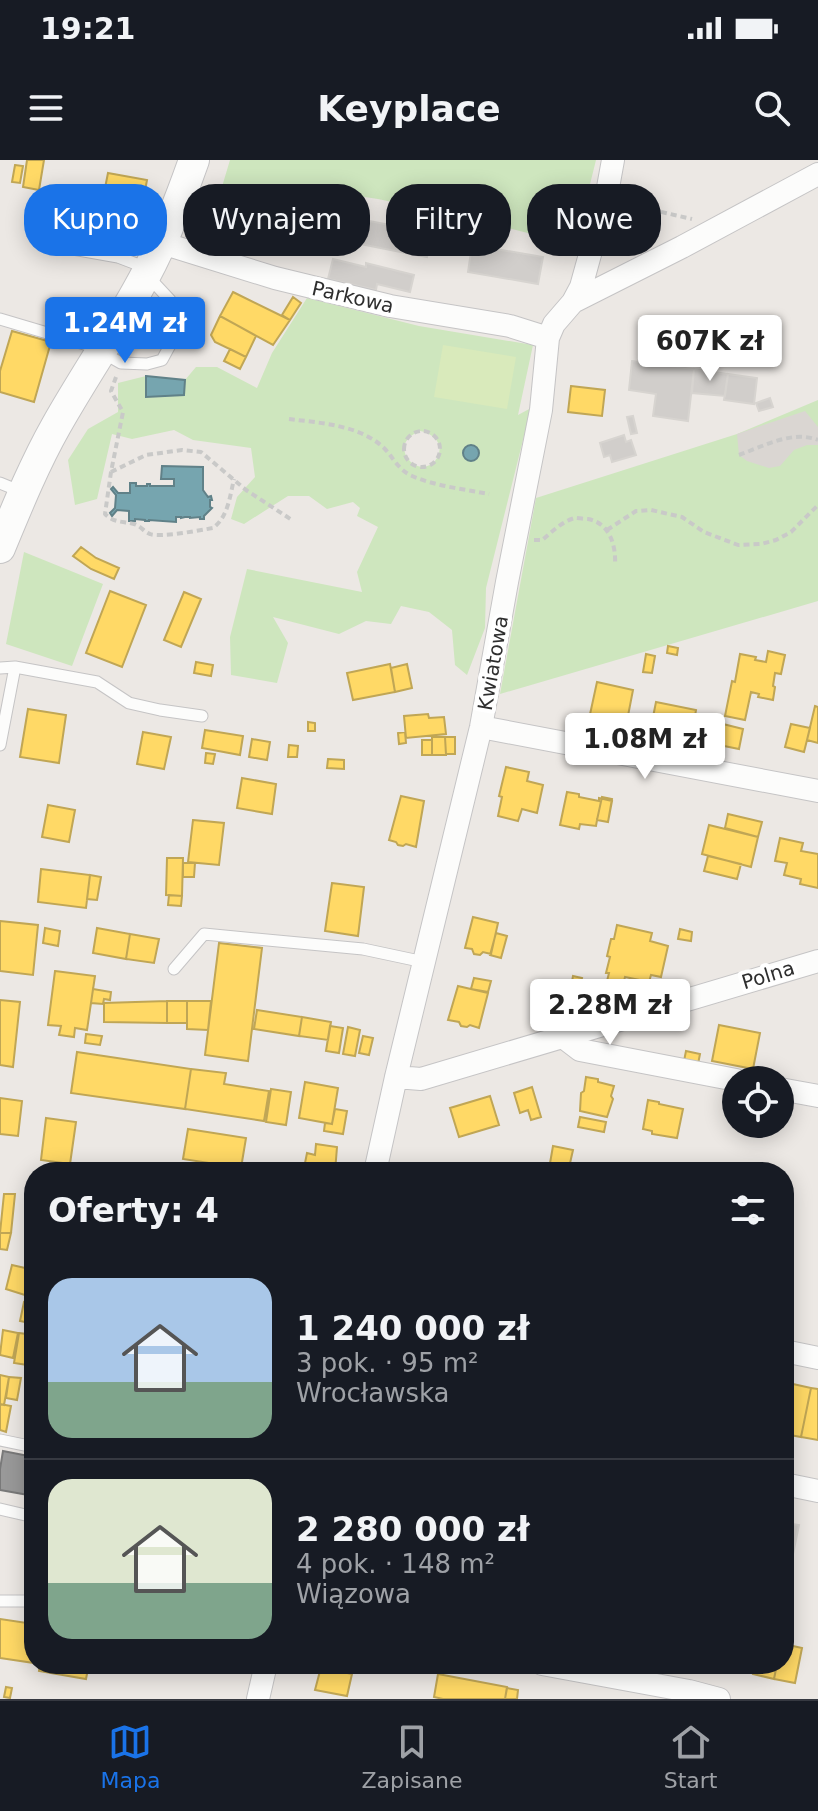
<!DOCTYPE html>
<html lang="pl">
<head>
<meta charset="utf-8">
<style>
	:root { --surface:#171b24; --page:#20242c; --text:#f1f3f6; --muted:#9ea1a6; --line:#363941; --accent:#1a73e8 }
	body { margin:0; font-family:"DejaVu Sans",sans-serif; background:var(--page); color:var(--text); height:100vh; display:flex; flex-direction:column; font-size:30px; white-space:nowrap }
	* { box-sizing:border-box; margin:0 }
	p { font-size:26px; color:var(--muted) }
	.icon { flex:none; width:44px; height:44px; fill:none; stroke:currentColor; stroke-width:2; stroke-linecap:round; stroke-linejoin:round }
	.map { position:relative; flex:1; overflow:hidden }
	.side { position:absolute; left:24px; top:1002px; width:770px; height:512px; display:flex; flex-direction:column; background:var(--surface); border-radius:32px; box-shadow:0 4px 20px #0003 }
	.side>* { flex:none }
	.hud { position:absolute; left:24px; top:24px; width:770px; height:72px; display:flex; gap:16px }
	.buttons { position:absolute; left:722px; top:906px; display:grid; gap:16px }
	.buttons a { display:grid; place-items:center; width:72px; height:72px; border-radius:50%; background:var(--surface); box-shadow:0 4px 20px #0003; font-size:40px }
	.price { position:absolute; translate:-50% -68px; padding:0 18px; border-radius:8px; background:#fff; color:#222; font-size:26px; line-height:52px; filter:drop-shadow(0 2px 4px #0008) }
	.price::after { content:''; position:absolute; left:50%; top:48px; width:24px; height:18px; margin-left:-12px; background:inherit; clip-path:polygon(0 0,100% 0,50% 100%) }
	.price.on { background:var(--accent); color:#fff }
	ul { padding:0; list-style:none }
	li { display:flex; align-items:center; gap:24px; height:200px; padding:0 24px }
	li+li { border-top:2px solid var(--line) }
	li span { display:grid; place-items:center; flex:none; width:224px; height:160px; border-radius:24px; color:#555 }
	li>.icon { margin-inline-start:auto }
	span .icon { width:96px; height:96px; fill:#fffc; stroke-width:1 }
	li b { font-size:34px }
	h2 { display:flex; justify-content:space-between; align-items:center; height:96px; padding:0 24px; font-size:34px }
	.pill { padding:0 28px; border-radius:32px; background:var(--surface); box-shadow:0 4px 20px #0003; font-size:28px; line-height:72px }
	.pill.on { background:var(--accent); color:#fff }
	.status { display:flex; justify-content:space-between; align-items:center; height:56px; padding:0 40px; background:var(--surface); direction:ltr }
	.status svg { height:22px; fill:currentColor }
	header { display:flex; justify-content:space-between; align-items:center; height:104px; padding:0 24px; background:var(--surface); font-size:36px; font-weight:600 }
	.menu { display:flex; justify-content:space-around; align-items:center; height:112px; border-top:2px solid var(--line); background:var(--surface); font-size:22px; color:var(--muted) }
	.menu a { display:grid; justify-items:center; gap:4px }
	.menu .on { color:var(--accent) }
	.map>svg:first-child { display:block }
	.green { fill:#cee6be; fill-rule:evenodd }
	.pitch { fill:#d9eabb }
	.plaza { fill:#dad6d2 }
	.homes { fill:#ffd966; stroke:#c0a655; stroke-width:2 }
	.public { fill:#76a5af; stroke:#608188; stroke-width:2 }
	.industry { fill:#999; stroke:#797979; stroke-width:2 }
	.building { fill:#d1cecb; stroke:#d7d4d0; stroke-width:2 }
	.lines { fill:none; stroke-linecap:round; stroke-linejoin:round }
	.service-casing { stroke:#c5c4c5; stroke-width:13 }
	.minor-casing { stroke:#c5c4c5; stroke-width:24 }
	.secondary-casing { stroke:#c5c4c5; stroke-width:32 }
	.path { stroke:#c9c9c8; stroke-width:4; stroke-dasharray:6 4; stroke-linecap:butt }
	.service { stroke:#fcfcfb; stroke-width:11 }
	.minor { stroke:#fcfcfb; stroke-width:22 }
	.secondary { stroke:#fcfcfb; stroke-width:30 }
	.labels { text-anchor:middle; stroke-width:8; stroke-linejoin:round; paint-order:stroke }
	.street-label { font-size:20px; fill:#2e2e2e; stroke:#fff }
</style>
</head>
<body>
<div class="status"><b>19:21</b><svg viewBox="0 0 49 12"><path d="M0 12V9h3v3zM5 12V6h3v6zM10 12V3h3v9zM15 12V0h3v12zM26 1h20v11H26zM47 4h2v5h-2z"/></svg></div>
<header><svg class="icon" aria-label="menu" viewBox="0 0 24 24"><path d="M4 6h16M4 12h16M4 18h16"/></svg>Keyplace<svg class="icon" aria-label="search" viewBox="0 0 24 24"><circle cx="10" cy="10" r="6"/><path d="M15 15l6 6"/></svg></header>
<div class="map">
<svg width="818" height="1539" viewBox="0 0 818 1539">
	<rect width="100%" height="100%" fill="#ece8e4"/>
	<path class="green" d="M 230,0 L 596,0 L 575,85 L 476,60 L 378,39 L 312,29 L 221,30 Z
		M 307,138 L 419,166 L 533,185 L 518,255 L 531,248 L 486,428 L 485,468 L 467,515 L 455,505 L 452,470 L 429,452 L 401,446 L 391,464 L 366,461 L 339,474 L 273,457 L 288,483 L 277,523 L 231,515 L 230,477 L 247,409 L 362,432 L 357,412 L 378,367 L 357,356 L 360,348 L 353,342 L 327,349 L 309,336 L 288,336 L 244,364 L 231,359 L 237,337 L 255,317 L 251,288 L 193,280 L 174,270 L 132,279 L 112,274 L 97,339 L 75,345 L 68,300 L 88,269 L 118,252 L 118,223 L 146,216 L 146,237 L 184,235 L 185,220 L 196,207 L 217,207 L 257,228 L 272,193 ZM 420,271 C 433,273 445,284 437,298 C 421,324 383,285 420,271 Z
		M 818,240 L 818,441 L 500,534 L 536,338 L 737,274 Z
		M 24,392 L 103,424 L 72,506 L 6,484 Z"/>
	<path class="pitch" d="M 443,185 L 516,197 L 507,249 L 434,237 Z"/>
	<path class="plaza" d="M 805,251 L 818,267 L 818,285 L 807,285 L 794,290 L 780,306 L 769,308 L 747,301 L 739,295 L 737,274 Z"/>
	<path class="homes" d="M 27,0 L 44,0 L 39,30 L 23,27 Z
		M 15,5 L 23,6 L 20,23 L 12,22 Z
		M 108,13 L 147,20 L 141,52 L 102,43 Z
		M 261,39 L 292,45 L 284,88 L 253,82 Z
		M 102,43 L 141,52 L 134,90 L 97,83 L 95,89 L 70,84 L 76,46 L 100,51 Z
		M 292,45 L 360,59 L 355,88 L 286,75 Z
		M 233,132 L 290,160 L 273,185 L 220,156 Z
		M 293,137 L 301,143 L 290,160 L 282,155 Z
		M 220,156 L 256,176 L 246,197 L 215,182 L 211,175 Z
		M 12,171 L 51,182 L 34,242 L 0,232 L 0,211 Z
		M 230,189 L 246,197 L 240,209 L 224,201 Z
		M 571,226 L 605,230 L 602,256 L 568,252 Z
		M 81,387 L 96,398 L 119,408 L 114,419 L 91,409 L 73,396 Z
		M 110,431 L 146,445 L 122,507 L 86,493 Z
		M 184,432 L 201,439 L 181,487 L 164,480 Z
		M 668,486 L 678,488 L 677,495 L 667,493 Z
		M 768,491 L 785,495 L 781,514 L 775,513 L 773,526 L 775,527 L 773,540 L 758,537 L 759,534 L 751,532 L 745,560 L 725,556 L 732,521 L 735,522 L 740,494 L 756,497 L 755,500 L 766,502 Z
		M 646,494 L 655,496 L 652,513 L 643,512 Z
		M 196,502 L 213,505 L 211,516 L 194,513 Z
		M 390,504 L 395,532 L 353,540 L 347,513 Z
		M 407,504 L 412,528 L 395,532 L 391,508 Z
		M 597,522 L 633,530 L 626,566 L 589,559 Z
		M 656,542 L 696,550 L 695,556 L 703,558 L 702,566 L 705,567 L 702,582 L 650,572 Z
		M 815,546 L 818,547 L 818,583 L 807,580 Z
		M 28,549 L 66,555 L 59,603 L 20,597 Z
		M 428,554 L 429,558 L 444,557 L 446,574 L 406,578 L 404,556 Z
		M 308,562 L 315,563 L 315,571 L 308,571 Z
		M 723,564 L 743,569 L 739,589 L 719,585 Z
		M 791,564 L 810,568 L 804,592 L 785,587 Z
		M 205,570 L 243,576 L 240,595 L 202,588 Z
		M 143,572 L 171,577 L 164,609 L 137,604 Z
		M 405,572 L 406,583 L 399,584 L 398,573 Z
		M 432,577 L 445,577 L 446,595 L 432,595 Z
		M 445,577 L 455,577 L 455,594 L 446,594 Z
		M 252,579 L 270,582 L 267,600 L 249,597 Z
		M 422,580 L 432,580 L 432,595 L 422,595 Z
		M 289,585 L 298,586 L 297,597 L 288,597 Z
		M 206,593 L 215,594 L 213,604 L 205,603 Z
		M 328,599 L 344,600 L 344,609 L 327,608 Z
		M 506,607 L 529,612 L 527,621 L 543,625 L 537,653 L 522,649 L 518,661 L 498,656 L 502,637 L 499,636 Z
		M 242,618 L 276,624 L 272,654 L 237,648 Z
		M 567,632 L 579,634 L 579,637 L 599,641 L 599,638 L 612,641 L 608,662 L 597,660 L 596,666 L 580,664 L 579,669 L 560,665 Z
		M 401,636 L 424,641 L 416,687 L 406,684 L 403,686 L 398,685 L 396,682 L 389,680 Z
		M 602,637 L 612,639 L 608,662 L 597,660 Z
		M 48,645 L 75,650 L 69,682 L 42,677 Z
		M 728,654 L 762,662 L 758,677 L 725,668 Z
		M 193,660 L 224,663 L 219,705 L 188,702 Z
		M 709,665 L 758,677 L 751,707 L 702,694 Z
		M 780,678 L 803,683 L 801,691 L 818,694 L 818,728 L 800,724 L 801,719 L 784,715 L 787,703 L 775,701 Z
		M 708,696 L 741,704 L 737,719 L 704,711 Z
		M 167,698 L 183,698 L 182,736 L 166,735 Z
		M 183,703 L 195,703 L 194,717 L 183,717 Z
		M 41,709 L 90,715 L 86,748 L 38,742 Z
		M 90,715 L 101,717 L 97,740 L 87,739 Z
		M 332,723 L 364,727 L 358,776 L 325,771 Z
		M 169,735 L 182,736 L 181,746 L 168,745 Z
		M 473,757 L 498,763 L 491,794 L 483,792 L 480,795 L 474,794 L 472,789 L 465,788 Z
		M 0,761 L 38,765 L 33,815 L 0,811 Z
		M 617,765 L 652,773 L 650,781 L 668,786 L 661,817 L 651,815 L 649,822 L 625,817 L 623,825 L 607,821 L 609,813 L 606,813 L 610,797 L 607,796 L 611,779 L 614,779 Z
		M 45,768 L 60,771 L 58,786 L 43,783 Z
		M 97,768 L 130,774 L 126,799 L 93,793 Z
		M 680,769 L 692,772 L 691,781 L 678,779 Z
		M 496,773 L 507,776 L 501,798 L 490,795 Z
		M 130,774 L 159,779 L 154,803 L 126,799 Z
		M 219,783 L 262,788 L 248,901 L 205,895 Z
		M 55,811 L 95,816 L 87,870 L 75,868 L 74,877 L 59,875 L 61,866 L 48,865 Z
		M 573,816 L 582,818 L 579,829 L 571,827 Z
		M 474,818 L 491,821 L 488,832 L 471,829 Z
		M 458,826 L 488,833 L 479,868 L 470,865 L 467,867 L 461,866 L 459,862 L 448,860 Z
		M 93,829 L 111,832 L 110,840 L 104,839 L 103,844 L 91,843 Z
		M 563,829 L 578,832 L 575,846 L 560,843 Z
		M 0,840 L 20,842 L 13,907 L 0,905 Z
		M 167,841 L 167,863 L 104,862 L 104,843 Z
		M 167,841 L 187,841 L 187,863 L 167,863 Z
		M 187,841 L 211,841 L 208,870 L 187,869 Z
		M 257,850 L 302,857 L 299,876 L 254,869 Z
		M 302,857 L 331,862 L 328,880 L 299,876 Z
		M 719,865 L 760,873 L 753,909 L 712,901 Z
		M 330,866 L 343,868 L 339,893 L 326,891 Z
		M 348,867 L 360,870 L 355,896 L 343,894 Z
		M 86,874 L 102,876 L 100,885 L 85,883 Z
		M 363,876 L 373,878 L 369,895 L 359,893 Z
		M 686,891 L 700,894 L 698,904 L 684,901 Z
		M 77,892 L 191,909 L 185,949 L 71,933 Z
		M 191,909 L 226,913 L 224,924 L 269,931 L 264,961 L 185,949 Z
		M 586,917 L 598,919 L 598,922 L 614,926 L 611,936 L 613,939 L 607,957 L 580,951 L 581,933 L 584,931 Z
		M 305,922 L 338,928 L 332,964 L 299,958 Z
		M 532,927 L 541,957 L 531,960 L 528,950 L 520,953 L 514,933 Z
		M 271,929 L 291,932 L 286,965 L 266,962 Z
		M 490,936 L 499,965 L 459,977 L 450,948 Z
		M 0,938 L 22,941 L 18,976 L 0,974 Z
		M 648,940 L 659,942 L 659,944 L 683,949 L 677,978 L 652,974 L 652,971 L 643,969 Z
		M 335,949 L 347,951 L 343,974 L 324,971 L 325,963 L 332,964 Z
		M 580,957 L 606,962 L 604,972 L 578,967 Z
		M 46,958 L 76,962 L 70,1004 L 41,1000 Z
		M 188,969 L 246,978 L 241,1008 L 183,999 Z
		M 316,984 L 337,987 L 335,1012 L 308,1012 L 308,1009 L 304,1008 L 307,993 L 315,995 Z
		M 553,986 L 573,990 L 568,1012 L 549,1009 Z
		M 573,1005 L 592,1008 L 591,1012 L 571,1012 Z
		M 592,1005 L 605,1008 L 604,1012 L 591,1012 Z
		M 31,1018 L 34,1019 L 34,1044 L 26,1042 Z
		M 4,1034 L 15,1034 L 11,1073 L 0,1073 Z
		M 0,1073 L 11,1073 L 7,1090 L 0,1089 Z
		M 12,1105 L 34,1110 L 34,1138 L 6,1129 Z
		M 24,1142 L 34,1144 L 34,1164 L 20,1161 Z
		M 3,1170 L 18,1173 L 13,1198 L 0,1195 Z
		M 19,1173 L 34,1175 L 34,1206 L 14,1203 Z
		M 0,1215 L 9,1217 L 4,1245 L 0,1244 Z
		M 9,1217 L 21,1218 L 17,1240 L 6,1238 Z
		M 793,1224 L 811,1228 L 801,1277 L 784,1274 Z
		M 811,1228 L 818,1229 L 818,1280 L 801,1277 Z
		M 0,1244 L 11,1246 L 6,1272 L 0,1270 Z
		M 0,1459 L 34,1464 L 34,1503 L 0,1498 Z
		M 784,1484 L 802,1488 L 795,1523 L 774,1519 L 777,1504 L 784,1504 Z
		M 40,1504 L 89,1504 L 86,1519 L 39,1511 Z
		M 316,1504 L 349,1504 L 347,1513 L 352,1514 L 347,1536 L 315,1530 L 320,1511 L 315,1510 Z
		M 755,1504 L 777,1504 L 774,1519 L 753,1514 Z
		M 438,1514 L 507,1527 L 505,1539 L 443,1539 L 434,1537 Z
		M 6,1527 L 12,1528 L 10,1538 L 4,1537 Z
		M 507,1528 L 518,1530 L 517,1539 L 505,1539 Z"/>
	<path class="public" d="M 146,216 L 185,220 L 184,235 L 146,237 Z
		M463 293a8 8 0 1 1 16 0a8 8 0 1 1-16 0Z
		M 162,306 L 203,307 L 203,330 L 208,337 L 211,336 L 212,340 L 210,340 L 210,347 L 212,348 L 204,356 L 204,359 L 200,359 L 200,357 L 190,358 L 190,357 L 185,357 L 181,358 L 181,357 L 176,357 L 176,362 L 149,360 L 149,361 L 145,361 L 145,360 L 135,359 L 135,361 L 129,361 L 129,351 L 117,350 L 112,356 L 110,353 L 115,348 L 116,335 L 111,329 L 113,327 L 118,333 L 130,333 L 130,323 L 136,323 L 136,326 L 147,326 L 147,324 L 150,324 L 150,326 L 174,326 L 174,319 L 161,319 Z"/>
	<path class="industry" d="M 3,1291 L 34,1297 L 34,1336 L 0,1330 L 0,1309 Z"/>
	<path class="building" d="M 359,59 L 416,70 L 411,94 L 355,83 Z
		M 416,70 L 431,73 L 427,97 L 411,94 Z
		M 472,85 L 543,97 L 538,124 L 468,112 Z
		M 333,99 L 366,107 L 366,103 L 414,115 L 410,132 L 377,124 L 376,130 L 328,119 Z
		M 632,201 L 694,209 L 688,261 L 653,256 L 656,234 L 629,230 Z
		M 694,209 L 728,214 L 725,236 L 692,233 Z
		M 728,214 L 757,218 L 754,244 L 724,240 Z
		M 770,238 L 773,247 L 759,251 L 756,243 Z
		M 633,256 L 637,273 L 631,274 L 627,257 Z
		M 624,275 L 626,282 L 631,280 L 636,295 L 612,302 L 610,295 L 604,297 L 600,283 Z
		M 786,1363 L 799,1365 L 793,1394 L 793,1391 L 784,1389 L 784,1365 L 786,1366 Z"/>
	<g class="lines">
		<g class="service-casing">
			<path id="service" d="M 56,79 L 61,87 L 118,97 L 147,108
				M 0,159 L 91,186 L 121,203 L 147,204 L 162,200 L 175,176 L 170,140 L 156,125 L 145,117
				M 0,323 L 22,332
				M 15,507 L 97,522 L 129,543 L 160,550 L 202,556
				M 0,508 L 15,507 L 0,585
				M 174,809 L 204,774 L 363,789 L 424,802
				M 0,1280 L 34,1287
				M 0,1349 L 34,1357
				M 0,1441 L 34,1441"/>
		</g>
		<g class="minor-casing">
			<path id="minor" d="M 162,83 L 275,118 L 390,146 L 510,166 L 548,178
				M 573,142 L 682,87 L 818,14
				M 481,567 L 818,631
				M 563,877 L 580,890 L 736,920
				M 396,917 L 421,919 L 818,801
				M 780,929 L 818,936
				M 375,1012 L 396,917 L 481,567 L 507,422 L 541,250 L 548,178 L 554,164 L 573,142 L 581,127 L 607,33 L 613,0
				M 784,1191 L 818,1198
				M 784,1324 L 818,1331
				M 542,1504 L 689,1531 L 719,1539
				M 258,1539 L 266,1504"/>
		</g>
		<g class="secondary-casing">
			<path id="secondary" d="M 0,388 C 17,347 34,305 56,266 C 84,216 117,169 144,118 C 164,81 180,40 194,0"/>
		</g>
		<path class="path" d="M 622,43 L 692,59
			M 116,217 L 111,231 L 123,252 L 111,312 L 105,354 C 114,363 122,361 134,364 C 141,366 144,372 150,374 C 160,378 201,370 213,368 C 228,357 230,336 234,319
			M 289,259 C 321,263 360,265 384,288 C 393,297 397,308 410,315 C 434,326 463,329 489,334
			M404 289a18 18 0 1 1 36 0a18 18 0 1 1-36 0Z
			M 739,295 C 764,286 792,270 818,280
			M 111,312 L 146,295 L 182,290 L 201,292 L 246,330 L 292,360
			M 607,370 L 636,351 L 651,350 L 682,357 L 704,372 L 738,385 L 761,384 L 776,380 L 791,372 L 818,345
			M 534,380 L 542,380 C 551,373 562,361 575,358 C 577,358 585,359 588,359 C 609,363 616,384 615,404"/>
		<use href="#service" class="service"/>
		<use href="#minor" class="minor"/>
		<use href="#secondary" class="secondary"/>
	</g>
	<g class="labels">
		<g class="street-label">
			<text transform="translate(353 137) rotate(13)" y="7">Parkowa</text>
			<text transform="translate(493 503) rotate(-80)" y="7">Kwiatowa</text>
			<text transform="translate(768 815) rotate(-17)" y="7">Polna</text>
		</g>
	</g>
</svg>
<div class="buttons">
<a><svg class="icon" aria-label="locate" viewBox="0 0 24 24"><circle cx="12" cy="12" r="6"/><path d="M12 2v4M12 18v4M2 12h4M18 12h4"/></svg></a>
</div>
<b class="price on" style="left:125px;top:205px">1.24M zł</b>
<b class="price" style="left:710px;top:223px">607K zł</b>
<b class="price" style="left:645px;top:621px">1.08M zł</b>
<b class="price" style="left:610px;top:887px">2.28M zł</b>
<div class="hud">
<a class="pill on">Kupno</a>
<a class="pill">Wynajem</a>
<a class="pill">Filtry</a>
<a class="pill">Nowe</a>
</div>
<section class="side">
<h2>Oferty: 4<svg class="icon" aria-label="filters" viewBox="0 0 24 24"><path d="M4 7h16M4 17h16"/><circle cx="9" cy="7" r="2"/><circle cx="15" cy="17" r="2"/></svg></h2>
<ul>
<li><span style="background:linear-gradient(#a9c7e8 65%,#7fa58c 0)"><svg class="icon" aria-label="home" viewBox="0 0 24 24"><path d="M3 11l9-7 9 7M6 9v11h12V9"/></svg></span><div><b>1 240 000 zł</b><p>3 pok. · 95 m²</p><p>Wrocławska</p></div></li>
<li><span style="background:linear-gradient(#dfe7d0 65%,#7fa58c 0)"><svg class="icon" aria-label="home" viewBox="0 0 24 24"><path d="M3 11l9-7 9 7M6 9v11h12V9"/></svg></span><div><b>2 280 000 zł</b><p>4 pok. · 148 m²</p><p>Wiązowa</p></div></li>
</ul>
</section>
</div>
<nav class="menu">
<a class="on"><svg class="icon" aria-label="map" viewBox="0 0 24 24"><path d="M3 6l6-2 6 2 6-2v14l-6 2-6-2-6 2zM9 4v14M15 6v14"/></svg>Mapa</a>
<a><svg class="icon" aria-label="saved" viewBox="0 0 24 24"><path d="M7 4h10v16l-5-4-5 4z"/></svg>Zapisane</a>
<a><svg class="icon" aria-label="home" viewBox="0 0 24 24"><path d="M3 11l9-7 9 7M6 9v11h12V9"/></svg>Start</a>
</nav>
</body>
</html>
